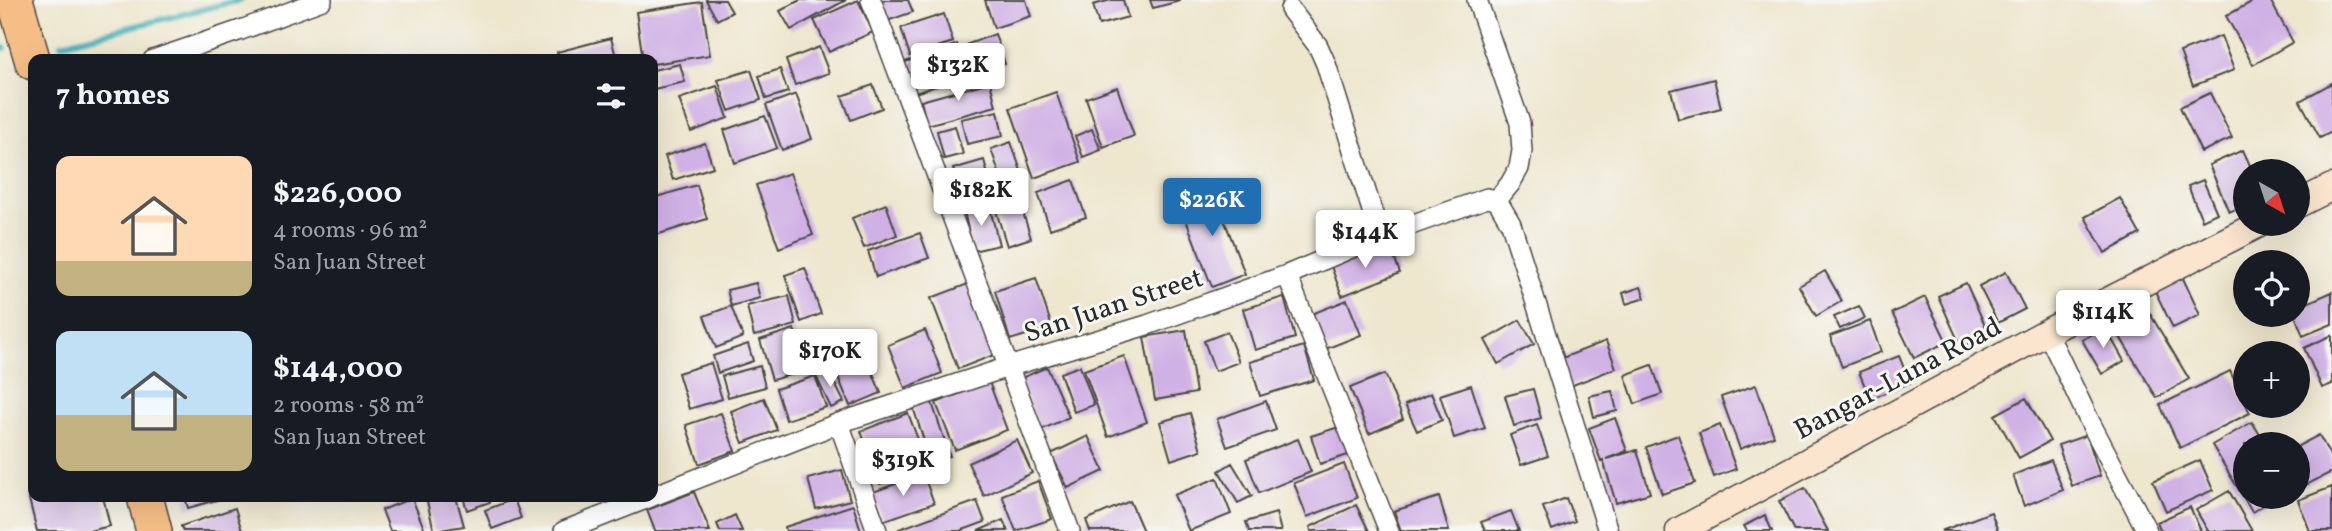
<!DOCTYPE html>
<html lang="en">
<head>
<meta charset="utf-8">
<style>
	:root { --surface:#171b24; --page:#242831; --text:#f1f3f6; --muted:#9ea1a6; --accent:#1f6fb2 }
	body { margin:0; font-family:Vollkorn,serif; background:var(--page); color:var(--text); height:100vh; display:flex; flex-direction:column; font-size:26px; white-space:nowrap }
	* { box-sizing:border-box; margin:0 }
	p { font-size:23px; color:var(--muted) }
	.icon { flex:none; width:38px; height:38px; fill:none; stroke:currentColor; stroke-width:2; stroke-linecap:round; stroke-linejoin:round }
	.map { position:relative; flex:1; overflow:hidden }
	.side { position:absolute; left:28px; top:54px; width:630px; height:448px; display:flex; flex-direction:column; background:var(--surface); border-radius:14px; box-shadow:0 7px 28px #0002 }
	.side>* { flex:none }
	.needle { width:46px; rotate:141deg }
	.controls { position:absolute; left:2233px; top:159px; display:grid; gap:14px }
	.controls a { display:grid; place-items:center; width:77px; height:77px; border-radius:50%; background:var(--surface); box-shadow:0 7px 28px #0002; font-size:35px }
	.price { position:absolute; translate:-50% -60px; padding:0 16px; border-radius:7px; background:#fff; color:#222; font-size:23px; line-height:46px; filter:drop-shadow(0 2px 4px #0008) }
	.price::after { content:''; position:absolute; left:50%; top:42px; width:21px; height:16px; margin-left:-10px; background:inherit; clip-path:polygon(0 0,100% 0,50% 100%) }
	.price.on { background:var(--accent); color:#fff }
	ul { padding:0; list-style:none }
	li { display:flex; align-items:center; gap:21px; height:175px; padding:0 28px }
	li span { display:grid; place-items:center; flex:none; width:196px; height:140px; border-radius:14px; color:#555 }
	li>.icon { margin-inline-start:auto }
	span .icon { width:84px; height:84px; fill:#fffc; stroke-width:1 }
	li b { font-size:30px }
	h2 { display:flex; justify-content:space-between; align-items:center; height:84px; padding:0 28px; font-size:30px }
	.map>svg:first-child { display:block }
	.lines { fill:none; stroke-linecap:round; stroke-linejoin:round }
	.stream { stroke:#40b0b7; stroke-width:6 }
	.building { fill:#d0b1e5 }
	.street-casing { stroke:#484743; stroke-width:22 }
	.secondary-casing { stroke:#484743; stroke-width:29 }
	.highway-casing { stroke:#484743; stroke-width:38 }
	.street { stroke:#fff; stroke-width:19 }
	.secondary { stroke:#fbe5cf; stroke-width:26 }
	.highway { stroke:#f6be87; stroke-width:35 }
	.labels { text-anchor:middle; stroke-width:6; stroke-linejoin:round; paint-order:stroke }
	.street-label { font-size:28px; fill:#2b2b2b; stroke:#f6f6f2 }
</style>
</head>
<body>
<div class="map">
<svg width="2332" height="531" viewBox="0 0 2332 531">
	<rect width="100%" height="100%" fill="#f6f6f2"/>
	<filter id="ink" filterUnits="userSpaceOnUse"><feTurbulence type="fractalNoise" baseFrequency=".0143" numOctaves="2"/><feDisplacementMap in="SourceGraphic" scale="14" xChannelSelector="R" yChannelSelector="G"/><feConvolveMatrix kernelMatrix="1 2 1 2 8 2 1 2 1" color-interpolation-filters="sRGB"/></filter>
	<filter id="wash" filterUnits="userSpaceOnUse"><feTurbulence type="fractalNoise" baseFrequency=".00686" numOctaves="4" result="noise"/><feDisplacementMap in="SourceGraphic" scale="28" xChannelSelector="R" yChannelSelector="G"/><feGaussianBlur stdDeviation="1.57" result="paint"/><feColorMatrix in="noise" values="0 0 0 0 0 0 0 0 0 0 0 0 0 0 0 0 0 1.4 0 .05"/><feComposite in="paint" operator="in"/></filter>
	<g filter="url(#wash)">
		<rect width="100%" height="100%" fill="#eee6cd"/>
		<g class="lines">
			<path class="stream" d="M 61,44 L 241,0
				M 0,47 L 5,48"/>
		</g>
		<g id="blocks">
			<path class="building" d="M 706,0 L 725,0 L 732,12 L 717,20 Z
				M 800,0 L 846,0 L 791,30 L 780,11 Z
				M 858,0 L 873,32 L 829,52 L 814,20 Z
				M 879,0 L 908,0 L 913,12 L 887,21 Z
				M 985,0 L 1026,0 L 1031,16 L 994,28 Z
				M 1111,0 L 1123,0 L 1128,17 L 1099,25 L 1093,5 Z
				M 1150,0 L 1180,0 L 1180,1 L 1153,8 Z
				M 2255,0 L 2270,0 L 2293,42 L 2253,65 L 2226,16 Z
				M 702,2 L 710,55 L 653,64 L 653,60 L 643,60 L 636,12 Z
				M 944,14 L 953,42 L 910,56 L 901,28 Z
				M 995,34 L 1005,64 L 978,74 L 968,44 Z
				M 2221,36 L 2234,70 L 2193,86 L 2180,52 Z
				M 611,38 L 617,60 L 559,60 L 557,52 Z
				M 957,44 L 968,75 L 943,84 L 932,54 Z
				M 819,47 L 829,73 L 795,85 L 786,60 Z
				M 929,54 L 939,85 L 912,94 L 902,63 Z
				M 680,64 L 685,82 L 654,89 L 653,70 Z
				M 780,69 L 788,92 L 766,99 L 759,76 Z
				M 751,70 L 761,100 L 729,111 L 718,80 Z
				M 1714,79 L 1721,108 L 1678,119 L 1671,90 Z
				M 990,82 L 996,106 L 927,125 L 921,101 Z
				M 2332,83 L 2332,132 L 2320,138 L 2300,101 Z
				M 873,85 L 882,108 L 851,120 L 842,96 Z
				M 717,86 L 728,118 L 691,132 L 679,99 Z
				M 1117,87 L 1134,136 L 1103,147 L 1086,98 Z
				M 1056,92 L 1080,162 L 1034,178 L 1010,108 Z
				M 2210,93 L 2232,138 L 2201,152 L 2180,107 Z
				M 796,94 L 812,139 L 782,150 L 766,105 Z
				M 998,111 L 1003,136 L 967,144 L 961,119 Z
				M 765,116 L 777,148 L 735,163 L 724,130 Z
				M 955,126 L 963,154 L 944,159 L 937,131 Z
				M 1092,129 L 1101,150 L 1083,157 L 1075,136 Z
				M 1011,142 L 1023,177 L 1003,184 L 991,149 Z
				M 705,143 L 713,167 L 673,180 L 665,156 Z
				M 2243,150 L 2253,172 L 2245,172 L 2245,205 L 2229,212 L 2209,165 Z
				M 984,160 L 991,186 L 960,194 L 953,169 Z
				M 790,173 L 813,235 L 779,248 L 756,185 Z
				M 1073,180 L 1086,217 L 1050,229 L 1038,193 Z
				M 2203,180 L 2217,213 L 2202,220 L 2188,186 Z
				M 697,185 L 707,219 L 656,235 L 653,225 L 653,198 Z
				M 1212,188 L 1245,274 L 1212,287 L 1179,202 Z
				M 2120,198 L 2140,234 L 2105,253 L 2085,217 Z
				M 1020,203 L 1031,238 L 1007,246 L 996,211 Z
				M 886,204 L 897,235 L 864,248 L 852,218 Z
				M 989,204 L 999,245 L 973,251 L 964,211 Z
				M 920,233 L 929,258 L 876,277 L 868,251 Z
				M 1389,244 L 1400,273 L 1342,296 L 1331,266 Z
				M 805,268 L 821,314 L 801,322 L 785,275 Z
				M 1825,271 L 1842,301 L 1816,316 L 1799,286 Z
				M 2006,272 L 2025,309 L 1998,323 L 1979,286 Z
				M 2181,274 L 2200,315 L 2173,328 L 2153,287 Z
				M 1036,278 L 1052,327 L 1010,340 L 995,291 Z
				M 756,283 L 760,298 L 731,306 L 727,290 Z
				M 1966,283 L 1989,334 L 1961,347 L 1938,296 Z
				M 968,284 L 994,355 L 958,369 L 931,298 Z
				M 1641,287 L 1645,298 L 1626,304 L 1623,293 Z
				M 2332,292 L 2332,324 L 2303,336 L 2295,315 L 2298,315 L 2298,307 Z
				M 789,296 L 796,325 L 754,336 L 747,306 Z
				M 1284,297 L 1295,338 L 1255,350 L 1243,309 Z
				M 1925,297 L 1947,342 L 1914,358 L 1892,313 Z
				M 1347,300 L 1361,335 L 1323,350 L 1309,315 Z
				M 2143,302 L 2189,379 L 2157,398 L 2111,322 Z
				M 731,306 L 743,337 L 716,348 L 704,316 Z
				M 1859,306 L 1865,318 L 1840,329 L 1834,317 Z
				M 1520,320 L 1534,344 L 1498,364 L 1485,340 Z
				M 1870,321 L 1881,352 L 1842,367 L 1830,336 Z
				M 2105,327 L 2124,361 L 2102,374 L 2082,340 Z
				M 794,329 L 807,370 L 772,380 L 760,340 Z
				M 925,330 L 942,373 L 905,388 L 888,345 Z
				M 1186,330 L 1196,393 L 1155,400 L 1144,337 Z
				M 1227,332 L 1239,362 L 1215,371 L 1204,341 Z
				M 2332,335 L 2332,384 L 2322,388 L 2304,348 Z
				M 1606,341 L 1616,368 L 1568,387 L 1557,360 Z
				M 748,344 L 753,361 L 718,373 L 713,356 Z
				M 1304,346 L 1314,380 L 1260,396 L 1250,362 Z
				M 863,349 L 881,393 L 850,406 L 832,362 Z
				M 1124,356 L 1147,422 L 1108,437 L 1084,370 Z
				M 1899,356 L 1910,383 L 1870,399 L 1859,372 Z
				M 711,363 L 722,399 L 689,409 L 678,373 Z
				M 1652,365 L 1662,394 L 1635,404 L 1625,375 Z
				M 760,366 L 765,387 L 728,397 L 722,376 Z
				M 1080,366 L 1094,405 L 1074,412 L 1060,373 Z
				M 1047,367 L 1069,417 L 1041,430 L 1019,379 Z
				M 828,370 L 844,402 L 831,408 L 816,376 Z
				M 2230,371 L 2250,413 L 2180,448 L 2160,405 Z
				M 1385,374 L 1403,419 L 1369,434 L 1350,388 Z
				M 815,376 L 826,407 L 786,420 L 776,389 Z
				M 989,382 L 1007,430 L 955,450 L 936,403 Z
				M 1471,385 L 1485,428 L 1454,438 L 1440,395 Z
				M 1756,385 L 1774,436 L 1740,449 L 1721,397 Z
				M 1533,389 L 1541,418 L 1514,426 L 1505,396 Z
				M 1612,391 L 1617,411 L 1594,417 L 1589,396 Z
				M 1431,393 L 1442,420 L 1417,431 L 1405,405 Z
				M 764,398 L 777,430 L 743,443 L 731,411 Z
				M 2026,398 L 2050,441 L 2019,458 L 1995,415 Z
				M 931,400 L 950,456 L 931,462 L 913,407 Z
				M 1266,401 L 1276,430 L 1227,447 L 1217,419 Z
				M 721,413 L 735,451 L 699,464 L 686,425 Z
				M 908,413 L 928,466 L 880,484 L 861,431 Z
				M 1190,413 L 1201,450 L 1171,460 L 1160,422 Z
				M 1615,418 L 1627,451 L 1606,459 L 1637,450 L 1650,493 L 1616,503 L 1603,460 L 1601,461 L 1589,428 Z
				M 2252,422 L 2266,444 L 2245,444 L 2245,497 L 2277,497 L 2252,512 L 2212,445 Z
				M 1345,425 L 1354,453 L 1320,464 L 1311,436 Z
				M 1537,425 L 1548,456 L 1521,465 L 1510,435 Z
				M 1720,425 L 1736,469 L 1714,477 L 1699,433 Z
				M 1678,435 L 1695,483 L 1662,494 L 1646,447 Z
				M 2087,435 L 2100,476 L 2072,486 L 2058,445 Z
				M 2319,435 L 2332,459 L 2332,472 L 2302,487 L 2298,479 L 2298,446 Z
				M 1088,436 L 1104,471 L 1068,488 L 1051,454 Z
				M 1298,439 L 1311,472 L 1259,493 L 1246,459 Z
				M 1017,440 L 1032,473 L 984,496 L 968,463 Z
				M 2051,460 L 2063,490 L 2024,506 L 2013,475 Z
				M 2200,460 L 2213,490 L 2166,511 L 2153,481 Z
				M 1232,463 L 1252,496 L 1238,503 L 1219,471 Z
				M 1344,464 L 1357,498 L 1307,517 L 1294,483 Z
				M 842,470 L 850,500 L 816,509 L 808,479 Z
				M 923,474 L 934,503 L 883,521 L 873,492 Z
				M 1217,478 L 1231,514 L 1189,531 L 1174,495 Z
				M 1038,481 L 1052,519 L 1016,531 L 1002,495 Z
				M 2332,487 L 2332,531 L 2310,531 L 2298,500 Z
				M 1805,488 L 1828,531 L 1794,531 L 1779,501 Z
				M 2229,491 L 2252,531 L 2208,531 L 2196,510 Z
				M 694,492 L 710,531 L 655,531 L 647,510 Z
				M 33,493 L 33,497 L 103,497 L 110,526 L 89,531 L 37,531 L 28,495 Z
				M 185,497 L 224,497 L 224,498 L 188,508 Z
				M 426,497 L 456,497 L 464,526 L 434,531 Z
				M 463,497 L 488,497 L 490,502 L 467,510 Z
				M 1439,497 L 1449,531 L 1401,531 L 1394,511 Z
				M 412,498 L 425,531 L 390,531 L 382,510 Z
				M 1566,498 L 1575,521 L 1552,530 L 1543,507 Z
				M 514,499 L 521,518 L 492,529 L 485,510 Z
				M 977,501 L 985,522 L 960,531 L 900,531 L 899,529 Z
				M 1130,501 L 1143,531 L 1090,531 L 1086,520 Z
				M 853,505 L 861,531 L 786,531 L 785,527 Z
				M 1356,505 L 1369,531 L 1311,531 L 1310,527 Z
				M 2190,507 L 2201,531 L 2161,531 L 2157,522 Z
				M 235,508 L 242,531 L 183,531 L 181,526 Z
				M 1511,511 L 1519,531 L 1485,531 L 1481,522 Z
				M 1991,512 L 1998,531 L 1941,531 Z
				M 1276,513 L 1281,531 L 1249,531 L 1246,522 Z
				M 735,515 L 742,531 L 720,531 L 717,524 Z
				M 1765,515 L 1772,531 L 1747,531 L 1744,526 Z
				M 1003,520 L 1008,531 L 978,531 Z"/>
		</g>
	</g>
	<g filter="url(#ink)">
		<use href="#blocks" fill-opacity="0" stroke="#484743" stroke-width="2"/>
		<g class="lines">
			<g class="street-casing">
				<path id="street" d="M 871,0 L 1070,531
					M 1477,0 L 1520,123 L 1522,151 L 1519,168 L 1510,184 L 1497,200
					M 1290,9 L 1318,46 L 1326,64 L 1380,236
					M 153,60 L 241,30 L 322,0
					M 1287,275 L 1389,531
					M 2047,332 L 2090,422 L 2147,531
					M 839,423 L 877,531
					M 653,496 L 839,423 L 1008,367 L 1147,325 L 1287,275 L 1380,236 L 1487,198 L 1497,200 L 1511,224 L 1608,531
					M 564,531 L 651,497"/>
			</g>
			<g class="secondary-casing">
				<path id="secondary" d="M 2298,204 L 2332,187
					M 1679,531 L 2047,332 L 2259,224"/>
			</g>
			<g class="highway-casing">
				<path id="highway" d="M 15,0 L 33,62
					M 145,497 L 154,531"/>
			</g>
			<use href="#street" class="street"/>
			<use href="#secondary" class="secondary"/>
			<use href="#highway" class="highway"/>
		</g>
	</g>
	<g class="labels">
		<g class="street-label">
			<text transform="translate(1113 304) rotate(-18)" y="10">San Juan Street</text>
			<text transform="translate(1897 377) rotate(-28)" y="10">Bangar-Luna Road</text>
		</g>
	</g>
</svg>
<div class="controls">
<a><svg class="needle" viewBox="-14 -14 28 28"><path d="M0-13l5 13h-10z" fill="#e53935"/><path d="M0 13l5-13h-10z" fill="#9ea1a6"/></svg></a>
<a><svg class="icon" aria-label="locate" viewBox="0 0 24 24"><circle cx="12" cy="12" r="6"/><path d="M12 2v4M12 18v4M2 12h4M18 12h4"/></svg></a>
<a>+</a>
<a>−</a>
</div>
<b class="price" style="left:958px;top:103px">$132K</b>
<b class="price" style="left:981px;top:228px">$182K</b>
<b class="price on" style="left:1212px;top:238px">$226K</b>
<b class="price" style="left:1365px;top:270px">$144K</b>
<b class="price" style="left:2103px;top:350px">$114K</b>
<b class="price" style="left:830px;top:389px">$170K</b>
<b class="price" style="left:903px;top:498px">$319K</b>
<section class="side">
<h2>7 homes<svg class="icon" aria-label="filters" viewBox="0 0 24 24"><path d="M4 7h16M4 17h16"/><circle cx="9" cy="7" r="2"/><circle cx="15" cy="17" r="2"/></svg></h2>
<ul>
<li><span style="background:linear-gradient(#ffd9b3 75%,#c2b280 0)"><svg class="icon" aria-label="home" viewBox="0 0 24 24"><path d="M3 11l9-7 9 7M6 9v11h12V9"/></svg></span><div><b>$226,000</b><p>4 rooms · 96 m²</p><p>San Juan Street</p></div></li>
<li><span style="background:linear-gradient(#bfe0f5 60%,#c2b280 0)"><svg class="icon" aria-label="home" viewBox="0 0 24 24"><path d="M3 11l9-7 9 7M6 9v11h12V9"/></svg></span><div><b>$144,000</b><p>2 rooms · 58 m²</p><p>San Juan Street</p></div></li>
</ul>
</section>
</div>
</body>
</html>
